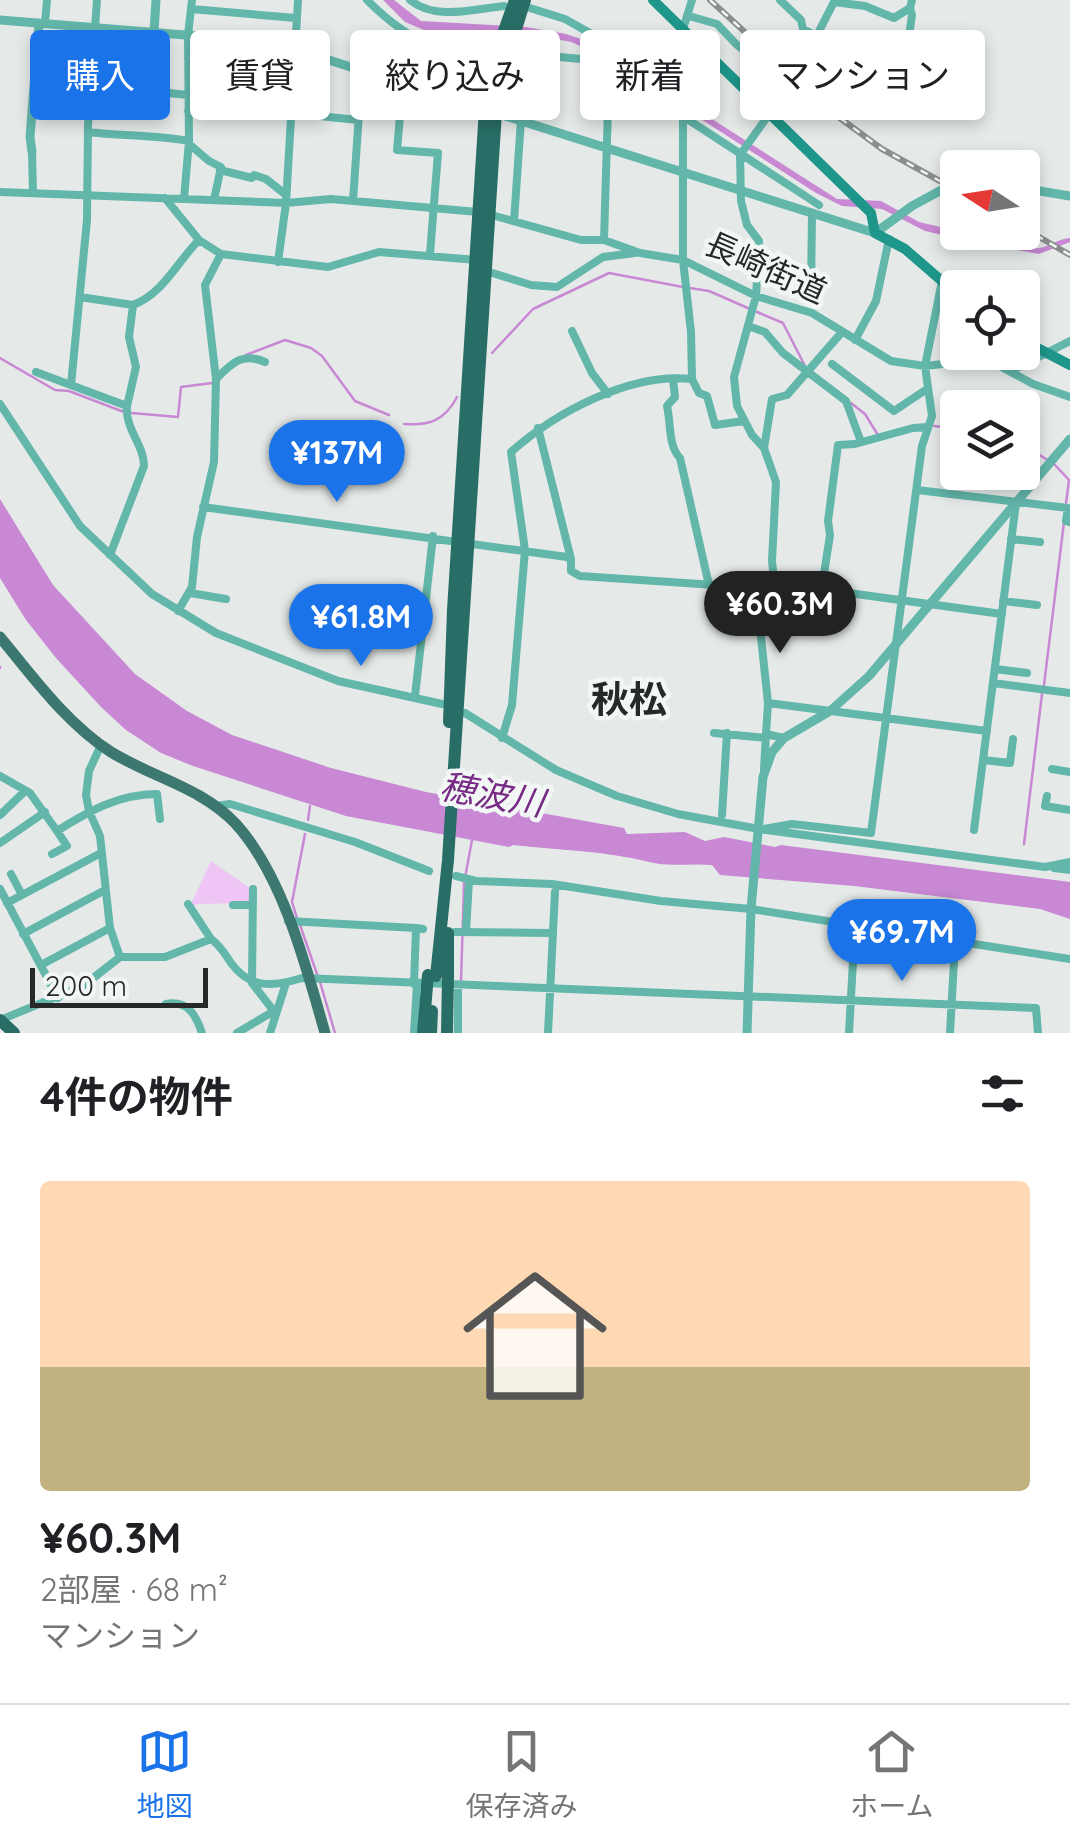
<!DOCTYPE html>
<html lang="ja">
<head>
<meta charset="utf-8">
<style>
	:root { --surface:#fff; --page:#f6f6f6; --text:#202124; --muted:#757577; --line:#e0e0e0; --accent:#1a73e8 }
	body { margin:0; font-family:Quicksand,"Noto Sans JP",sans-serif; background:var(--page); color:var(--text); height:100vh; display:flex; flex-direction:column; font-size:38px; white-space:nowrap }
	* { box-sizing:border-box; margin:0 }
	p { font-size:32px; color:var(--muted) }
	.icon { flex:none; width:55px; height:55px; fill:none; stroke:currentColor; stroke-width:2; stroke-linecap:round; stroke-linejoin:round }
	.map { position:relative; height:1033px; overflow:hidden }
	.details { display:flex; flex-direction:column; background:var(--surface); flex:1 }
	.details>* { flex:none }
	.hud { position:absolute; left:30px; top:30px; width:1010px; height:90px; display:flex; gap:20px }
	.needle { width:65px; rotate:282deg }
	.controls { position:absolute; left:940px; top:150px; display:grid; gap:20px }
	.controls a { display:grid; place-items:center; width:100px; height:100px; border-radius:10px; background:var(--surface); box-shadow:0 5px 15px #0003; font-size:50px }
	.scale { position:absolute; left:30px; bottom:25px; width:178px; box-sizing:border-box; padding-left:10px; border:5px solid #272929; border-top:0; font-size:28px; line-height:35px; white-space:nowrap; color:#272929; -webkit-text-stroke:8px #f2f7f6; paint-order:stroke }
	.price { position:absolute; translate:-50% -85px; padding:0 22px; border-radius:35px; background:var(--accent); color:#fff; font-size:32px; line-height:65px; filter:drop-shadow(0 2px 5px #0008) }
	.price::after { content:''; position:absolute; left:50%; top:60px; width:30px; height:22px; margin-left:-15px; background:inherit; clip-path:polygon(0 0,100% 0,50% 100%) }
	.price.active { background:#222; color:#fff }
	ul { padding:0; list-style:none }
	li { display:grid; align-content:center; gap:20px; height:530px; padding:0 40px }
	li+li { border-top:2px solid var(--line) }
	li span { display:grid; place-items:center; height:310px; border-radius:10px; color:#555 }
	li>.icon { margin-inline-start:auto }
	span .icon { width:180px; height:180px; fill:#fffc; stroke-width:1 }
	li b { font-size:42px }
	h2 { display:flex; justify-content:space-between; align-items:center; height:120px; padding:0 40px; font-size:42px }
	.tag { padding:0 35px; border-radius:10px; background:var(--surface); box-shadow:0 5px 15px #0003; font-size:35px; line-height:90px }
	.tag.active { background:var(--accent); color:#fff }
	.tab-bar { display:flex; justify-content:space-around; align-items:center; height:140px; border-top:2px solid var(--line); background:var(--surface); font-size:28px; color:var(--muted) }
	.tab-bar a { display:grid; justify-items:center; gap:5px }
	.tab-bar .active { color:var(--accent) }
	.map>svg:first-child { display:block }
	.green { fill:#efc5f6 }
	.water { fill:#c888d3 }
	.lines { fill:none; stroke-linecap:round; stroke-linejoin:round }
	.stream { stroke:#c888d3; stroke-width:2.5 }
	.minor { stroke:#62b6aa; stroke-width:8 }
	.tertiary { stroke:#62b6aa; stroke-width:9 }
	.secondary { stroke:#1e978a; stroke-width:10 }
	.primary { stroke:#3d7870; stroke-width:11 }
	.trunk { stroke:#296e66; stroke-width:12 }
	.rail-casing { stroke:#8a8e8e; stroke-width:6 }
	.rail { stroke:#f2f7f6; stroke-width:2.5; stroke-dasharray:8; stroke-linecap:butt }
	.trunk-bridge { stroke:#296e66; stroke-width:12 }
	.labels { text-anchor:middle; stroke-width:9; stroke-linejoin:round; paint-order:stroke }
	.street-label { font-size:32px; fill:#272929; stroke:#f2f7f6 }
	.water-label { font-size:35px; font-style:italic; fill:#772a84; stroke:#f2f7f6 }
	.quarter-label { font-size:38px; font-weight:bold; fill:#272929; stroke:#f2f7f6 }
</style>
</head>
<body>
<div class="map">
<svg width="1070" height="1033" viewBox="0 0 1070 1033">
	<rect width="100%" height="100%" fill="#e5eae9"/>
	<path class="green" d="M 211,861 L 251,889 L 251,903 L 196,904 L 193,907 L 191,904 Z"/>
	<path class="water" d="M 383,0 L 394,0 L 421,21 L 526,27 L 566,34 L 593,43 L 837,199 L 881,201 L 919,222 L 1030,248 C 1045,251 1055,239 1070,238 L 1070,242 L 1039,254 L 978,243 L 925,231 L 882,209 L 842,206 L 816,193 L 601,55 L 571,42 L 523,33 L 424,30 L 405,22 Z
		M 0,499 L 53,585 L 135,674 L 187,711 L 232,735 L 331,768 L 426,792 L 624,828 L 627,834 L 685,832 L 705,841 L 724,837 L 775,847 L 781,845 L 1070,882 L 1070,919 L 1040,909 L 854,886 L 720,875 L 712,865 C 693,863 667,867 649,862 C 606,851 558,850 513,845 L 509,847 L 346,816 L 193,766 L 161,753 L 126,730 L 101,707 L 56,658 L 26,620 L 0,578 Z"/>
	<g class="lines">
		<path class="stream" d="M 690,288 L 709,291 L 750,309
			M 757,312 L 783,323 L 805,366
			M 492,353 L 533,309 L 609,273 L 683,287
			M 246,355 L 285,340 L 311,348 L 322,356 L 355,401 L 389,415
			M 0,358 L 55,390 L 69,391 L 124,412
			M 851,403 L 865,414 L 878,435
			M 132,413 L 178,417 L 181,387 L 212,383
			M 404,424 C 430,426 445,420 457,397
			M 934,426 L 958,429
			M 1022,444 L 1046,459
			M 1055,465 L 1069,480 L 1066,503
			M 0,667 L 0,668
			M 1044,685 L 1064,522
			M 308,820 L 310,806
			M 1024,844 L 1042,694
			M 297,918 L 292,902 L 305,834
			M 300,925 L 317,974
			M 320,982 L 335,1033
			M 461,982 L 464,883 L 472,840"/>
		<path class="minor" d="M 367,0 C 409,42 431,49 490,52
			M 410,0 C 435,21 474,9 504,6
			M 692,0 L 683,29 L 683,260 L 691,332 L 692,379 L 699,393 L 707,396 L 715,425 L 744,421
			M 780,0 L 801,20 L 803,29 L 817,36
			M 834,2 L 865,6 L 894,18 L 910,8 L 912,0
			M 530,8 L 565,19 L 684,86
			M 191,9 L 296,18
			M 689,16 L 717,24 L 737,45 L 777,77
			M 45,23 L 47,0
			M 814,41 L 863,58
			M 516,53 L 581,59 L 684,117 L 819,205
			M 803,53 L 823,74 L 835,74 L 865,86 L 909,36
			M 188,59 L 292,63
			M 403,82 L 397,150 L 438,153 L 430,254
			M 91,85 L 188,95
			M 899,86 L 916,89 L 929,52 L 926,47 L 909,36 L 912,15 L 910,8
			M 290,95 L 321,98 L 319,116 L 358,120
			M 754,98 L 814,41 L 835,0
			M 188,111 L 246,112 L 248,99 L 290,103
			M 770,113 L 740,155 L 741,201 L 747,225 L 759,241 L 759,251 L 756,296 L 734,377 L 737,406 L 752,435 L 764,448 L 776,482 L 772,561 L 775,589 L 760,628 L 768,703 L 766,734 L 784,738
			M 88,132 C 122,136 156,135 189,141
			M 189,144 L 209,161 L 221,167 L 214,200
			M 32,152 L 33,193
			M 220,170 L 252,178 L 254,175 L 266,179 L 285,194
			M 0,192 L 286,203 L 331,199 L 478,212
			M 165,198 L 199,240 L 221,254 L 328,267 L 379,252 L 477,260
			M 184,199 L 189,141 L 188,35 L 192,0
			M 353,201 L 362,69
			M 488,214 L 581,240 L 604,240 L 640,253 L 683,260 L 756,296 L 812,313 L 891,361 L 925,366 L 987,359 L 1033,384 L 1070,397
			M 514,221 L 521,120
			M 604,240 L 609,74
			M 278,262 L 286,203 L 298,0
			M 486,271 L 531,285 L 557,287 L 603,257 L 635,253
			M 811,293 L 812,214
			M 80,297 L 133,305
			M 748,326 L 765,332 L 783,353 L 846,401 L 861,442
			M 572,331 L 592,373 L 608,394
			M 855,340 L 876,301 L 889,239
			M 832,364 L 894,411 L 927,389
			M 1011,371 L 1070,341
			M 36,372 L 127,406 L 136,367 L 129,337 L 133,305 C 163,294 177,262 199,240
			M 216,379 C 232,363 242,352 265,362
			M 673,379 L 675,397 L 667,406 C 671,423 668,446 680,458 L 709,585
			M 71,385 L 87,220 L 88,126 L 97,0
			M 0,404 L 80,526 L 152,594 L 216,633 L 338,681 L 442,704
			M 538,428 L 571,559
			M 764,448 L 772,399 L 787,395 L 842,332
			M 917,490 L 1068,508 L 1066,521 L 1070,522
			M 203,507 L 567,557 L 571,560 L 571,571 L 580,576 L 775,589
			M 1011,539 L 1040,542
			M 110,555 L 144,466 C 144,444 125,430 127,406
			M 775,582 L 812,591 L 834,591 L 1002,614
			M 190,593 L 226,599
			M 821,593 L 830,535 L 828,521 L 838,445 L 855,444 L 913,428 L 928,427
			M 1003,601 L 1037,605
			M 178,611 L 192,587 L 197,537 L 214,462 L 216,379 L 205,285 L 221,254
			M 995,669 L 1027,673
			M 993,683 L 1070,693
			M 415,696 L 433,536
			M 768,703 L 987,731
			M 465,713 L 556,770 L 617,796 L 678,814 L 759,829 L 1045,867 L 1070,862
			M 714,733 L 766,738
			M 502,738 L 512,705 L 525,550 L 511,452 C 556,412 631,372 692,379
			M 101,745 L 89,771 L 86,795 L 89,811 L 100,836 L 110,928 L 120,957
			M 983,760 L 1010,763 L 1013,739
			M 764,769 L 766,734
			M 1052,769 L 1070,772
			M 0,776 L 30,793 L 57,831 C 89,811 119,794 157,794 L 160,819
			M 1047,796 L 1045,806 L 1070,810
			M 216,806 L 230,804 L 355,842 L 429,871
			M 0,815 L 24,792
			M 722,815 L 727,733
			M 764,829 L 792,824 L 871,833 L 922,446 L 932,416 L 925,366 L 942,281
			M 974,830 L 1016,503
			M 0,843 L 45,812
			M 52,854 L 67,846 L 57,831
			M 1054,868 L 1070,870
			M 11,874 L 22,895
			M 456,876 L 476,881 L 552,884 L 661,901 L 751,909 L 1070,959
			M 0,889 L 58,998
			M 253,889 L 252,983 L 276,1014
			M 7,903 L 101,853
			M 188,904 L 211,939
			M 233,905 L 252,905
			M 288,921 L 416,928
			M 455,932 L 553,933
			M 466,932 L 469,880
			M 23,934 L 105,890
			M 925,938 L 954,961 L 950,1033
			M 41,965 L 110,928
			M 414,984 L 416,928 L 423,929
			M 458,985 L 458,1033
			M 166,1004 C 188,1000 196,1015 202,1033
			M 0,1020 L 83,986 L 120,957 L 165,957 L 211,939 C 220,945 225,954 231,963 C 250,989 273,987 302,978 L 1036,1008 L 1038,1033
			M 237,1033 L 274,1011
			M 270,1033 L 286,983
			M 414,1033 L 417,984
			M 548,1033 L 555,892
			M 849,1033 L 854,943"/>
		<path class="tertiary" d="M 0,20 L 234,39 L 294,49 L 875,233 L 912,206 L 958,181
			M 154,32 L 156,0
			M 32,152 L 30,137 L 39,23
			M 1022,188 L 1070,196
			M 747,1033 L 751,909 L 763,777 L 772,752 L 784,738 L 830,711 L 869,676 L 1070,439"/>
		<path class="secondary" d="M 653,0 L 871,213 L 875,233 L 905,249 L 958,295
			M 1022,340 L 1070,365"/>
		<path class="primary" d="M 0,637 C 33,677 67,724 111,752 C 153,778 201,787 236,824 C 283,876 306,966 325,1033"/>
		<path class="trunk" d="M 449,722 L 453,610 L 485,109 L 500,42 L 515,0
			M 436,976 L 448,860 L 496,112 L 501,78 L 525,0
			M 448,976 L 448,933
			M 0,1020 L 14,1033
			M 431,1033 L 432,1011"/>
		<g class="rail-casing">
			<path id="rail" d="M 710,0 L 833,113 L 882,149 L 958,191
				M 1022,227 L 1070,255"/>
		</g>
		<use href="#rail" class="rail"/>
		<path class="trunk-bridge" d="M 423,1033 L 428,975
			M 447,1033 L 448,976"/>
	</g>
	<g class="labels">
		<g class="street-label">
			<text transform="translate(766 268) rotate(24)" y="11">長崎街道</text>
		</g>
		<g class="water-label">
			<text transform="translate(492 795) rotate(10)" y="12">穂波川</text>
		</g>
		<g class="quarter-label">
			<text x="629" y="713">秋松</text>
		</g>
	</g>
</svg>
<div class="controls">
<a><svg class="needle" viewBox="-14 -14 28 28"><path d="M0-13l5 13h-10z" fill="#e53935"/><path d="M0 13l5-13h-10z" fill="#757577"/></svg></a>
<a><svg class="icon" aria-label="locate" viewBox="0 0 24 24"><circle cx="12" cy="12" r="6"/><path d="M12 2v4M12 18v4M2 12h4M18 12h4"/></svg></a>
<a><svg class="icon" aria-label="layers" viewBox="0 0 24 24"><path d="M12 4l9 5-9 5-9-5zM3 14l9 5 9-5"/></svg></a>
</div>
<div class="scale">200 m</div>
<b class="price" style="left:337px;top:505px">¥137M</b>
<b class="price active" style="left:780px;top:656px">¥60.3M</b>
<b class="price" style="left:361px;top:669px">¥61.8M</b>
<b class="price" style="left:902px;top:984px">¥69.7M</b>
<div class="hud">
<a class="tag active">購入</a>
<a class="tag">賃貸</a>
<a class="tag">絞り込み</a>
<a class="tag">新着</a>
<a class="tag">マンション</a>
</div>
</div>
<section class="details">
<h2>4件の物件<svg class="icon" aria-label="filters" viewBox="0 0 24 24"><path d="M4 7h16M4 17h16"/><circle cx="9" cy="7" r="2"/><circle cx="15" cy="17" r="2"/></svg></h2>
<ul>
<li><span style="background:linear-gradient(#ffd9b3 60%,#c2b280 0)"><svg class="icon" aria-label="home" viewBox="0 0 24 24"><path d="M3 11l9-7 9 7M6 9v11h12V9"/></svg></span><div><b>¥60.3M</b><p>2部屋 · 68 m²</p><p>マンション</p></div></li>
</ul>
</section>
<nav class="tab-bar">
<a class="active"><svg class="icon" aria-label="map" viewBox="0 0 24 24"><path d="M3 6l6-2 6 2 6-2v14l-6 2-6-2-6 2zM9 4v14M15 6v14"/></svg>地図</a>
<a><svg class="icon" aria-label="saved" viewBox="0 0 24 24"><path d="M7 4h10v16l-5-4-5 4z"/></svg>保存済み</a>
<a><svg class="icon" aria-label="home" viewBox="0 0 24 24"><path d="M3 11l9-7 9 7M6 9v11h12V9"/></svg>ホーム</a>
</nav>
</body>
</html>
